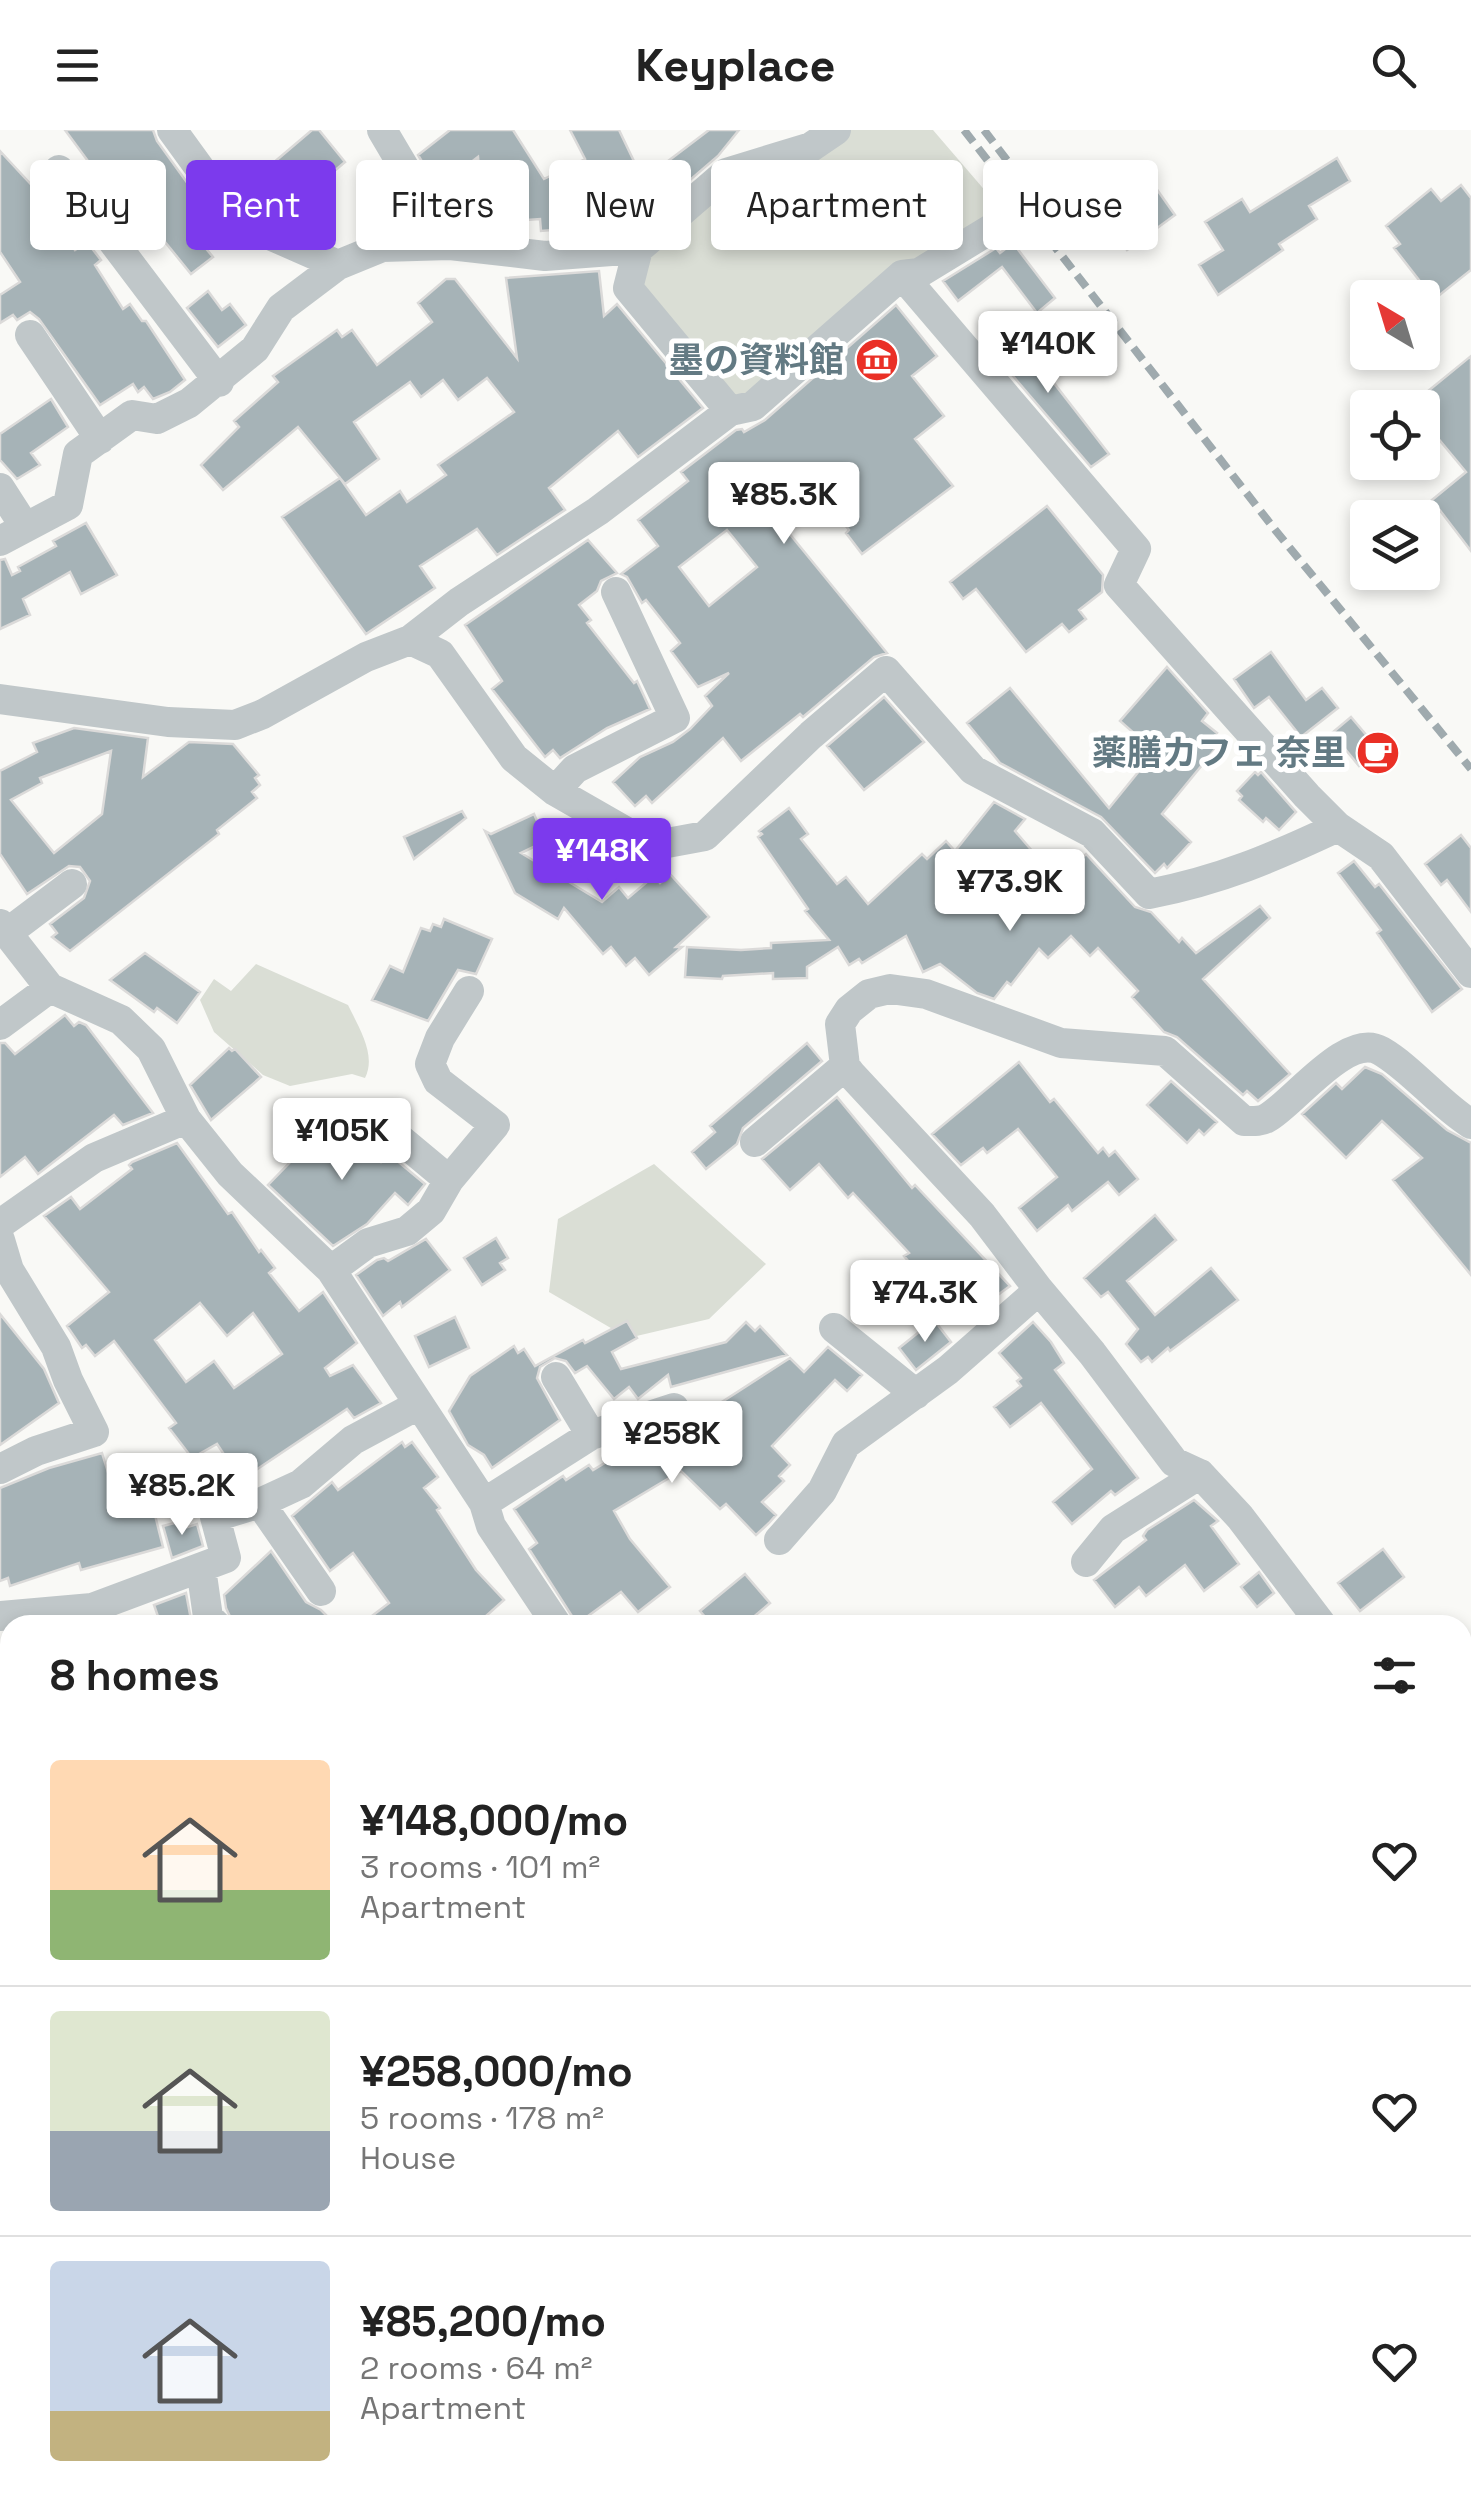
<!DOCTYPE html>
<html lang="en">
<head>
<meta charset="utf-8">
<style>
	:root { --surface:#fff; --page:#f6f6f6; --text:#222; --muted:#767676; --line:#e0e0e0; --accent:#7c3aed }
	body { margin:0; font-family:"Space Grotesk","Noto Sans JP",sans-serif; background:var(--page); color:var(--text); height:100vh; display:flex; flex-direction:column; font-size:38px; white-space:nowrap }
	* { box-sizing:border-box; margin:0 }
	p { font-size:32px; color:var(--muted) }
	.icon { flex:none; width:55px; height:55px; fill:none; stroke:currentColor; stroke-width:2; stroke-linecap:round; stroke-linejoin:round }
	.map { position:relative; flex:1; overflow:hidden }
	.details { position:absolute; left:0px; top:1485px; width:1472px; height:892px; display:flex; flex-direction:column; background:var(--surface); border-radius:30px 30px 0 0; box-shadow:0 5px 15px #0003 }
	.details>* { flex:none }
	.hud { position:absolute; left:30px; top:30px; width:1412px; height:90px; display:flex; gap:20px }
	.needle { width:65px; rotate:322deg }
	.controls { position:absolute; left:1350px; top:150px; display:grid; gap:20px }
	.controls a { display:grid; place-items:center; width:90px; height:90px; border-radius:10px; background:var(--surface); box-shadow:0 5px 15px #0003; font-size:50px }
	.price { position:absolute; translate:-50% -85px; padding:0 22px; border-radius:10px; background:#fff; color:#222; font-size:32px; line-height:65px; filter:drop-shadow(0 2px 5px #0008) }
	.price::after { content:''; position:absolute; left:50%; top:60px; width:30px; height:22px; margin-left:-15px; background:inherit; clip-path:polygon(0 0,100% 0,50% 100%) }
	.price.current { background:var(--accent); color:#fff }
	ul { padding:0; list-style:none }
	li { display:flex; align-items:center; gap:30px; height:250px; padding:0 50px }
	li+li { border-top:2px solid var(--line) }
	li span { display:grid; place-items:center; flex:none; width:280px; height:200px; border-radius:10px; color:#555 }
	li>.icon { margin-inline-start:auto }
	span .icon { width:120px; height:120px; fill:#fffc; stroke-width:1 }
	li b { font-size:42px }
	h2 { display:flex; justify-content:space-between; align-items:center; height:120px; padding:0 50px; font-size:42px }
	.chip { padding:0 35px; border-radius:10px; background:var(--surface); box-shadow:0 5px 15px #0003; font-size:35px; line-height:90px }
	.chip.current { background:var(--accent); color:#fff }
	header { display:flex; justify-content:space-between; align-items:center; height:130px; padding:0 50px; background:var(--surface); font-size:45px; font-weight:700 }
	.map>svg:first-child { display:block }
	.green { fill:#daded5 }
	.building { fill:#a6b3b7; stroke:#dbdad9; stroke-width:2.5; fill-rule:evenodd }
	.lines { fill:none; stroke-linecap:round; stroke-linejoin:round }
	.minor { stroke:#c0c7c9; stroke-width:30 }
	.tertiary { stroke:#c0c7c9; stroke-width:38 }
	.rail { stroke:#9faaae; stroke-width:8; stroke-dasharray:15 8; stroke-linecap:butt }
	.labels { text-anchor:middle; stroke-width:10; stroke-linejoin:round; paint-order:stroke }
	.poi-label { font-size:35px; font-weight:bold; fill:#637a83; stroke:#fff; text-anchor:end }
</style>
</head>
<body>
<header><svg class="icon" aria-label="menu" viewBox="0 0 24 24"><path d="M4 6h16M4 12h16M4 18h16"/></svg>Keyplace<svg class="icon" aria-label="search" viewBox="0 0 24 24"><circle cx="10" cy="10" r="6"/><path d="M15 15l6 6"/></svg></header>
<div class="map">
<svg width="1471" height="2376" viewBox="0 0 1471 2376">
	<rect width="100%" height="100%" fill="#f9f9f6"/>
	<path class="green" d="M 840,0 L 933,0 L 1006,85 L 730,279 L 630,158 L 640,120 L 727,45 Z
		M 256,834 L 348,875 C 358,896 377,925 365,948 L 352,944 L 290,956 L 263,945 L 214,902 L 200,870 L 214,849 L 231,861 Z
		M 654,1034 L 766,1134 L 709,1189 L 628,1208 L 549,1162 L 558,1089 Z
		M 1471,2009 L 1471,2176 L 1462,2166 L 1463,2019 Z
		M 1463,2335 L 1471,2340 L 1471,2376 L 1070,2376 L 1067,2368 L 1462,2368 Z
		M 191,2368 L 348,2368 L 350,2376 L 190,2376 Z"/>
	<path class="building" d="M 65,0 L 153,0 L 157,11 L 209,83 L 189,98 L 213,127 L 191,144 L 148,91 L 131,104 L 91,52 L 99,46 Z
		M 312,0 L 319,0 L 345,32 L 301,69 L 272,34 Z
		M 450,0 L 513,0 L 544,49 L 585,29 L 570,0 L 619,0 L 643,50 L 709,0 L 739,0 L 718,26 L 640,93 L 615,94 L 572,39 L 576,98 L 541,101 L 540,89 L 484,93 L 478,27 L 438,58 L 418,25 Z
		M 0,21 L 38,62 L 75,120 L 87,112 L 101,130 L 95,135 L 123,179 L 130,174 L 142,191 L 146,191 L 185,250 L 170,262 L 153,269 L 144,257 L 138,262 L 133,254 L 100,275 L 39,189 L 30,182 L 17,190 L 13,185 L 0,193 L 0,165 L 20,152 L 0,122 Z
		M 1337,28 L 1350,51 L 1309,76 L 1317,89 L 1279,114 L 1283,120 L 1218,165 L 1199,135 L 1223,120 L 1205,92 L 1242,69 L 1250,82 Z
		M 1146,44 L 1175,85 L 1127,120 L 1098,80 Z
		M 1461,55 L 1471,68 L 1471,140 L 1422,179 L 1422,154 L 1394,118 L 1400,114 L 1386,96 L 1431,59 L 1441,71 Z
		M 1013,113 L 1055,168 L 1037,183 L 1002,137 L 958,171 L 943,151 L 996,118 L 1000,123 Z
		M 599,141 L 604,186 L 617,174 L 703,278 L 638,327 L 618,301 L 549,358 L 565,380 L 497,425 L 477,399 L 420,436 L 435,458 L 366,504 L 282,387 L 340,348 L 366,385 L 400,361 L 407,372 L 446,345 L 438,335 L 514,282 L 487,248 L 458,270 L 443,250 L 421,267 L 410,252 L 354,292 L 379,329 L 345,354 L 298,297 L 223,360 L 201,335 L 239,297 L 234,291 L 278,252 L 273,246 L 337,200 L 342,207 L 352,200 L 377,235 L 432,192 L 418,173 L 446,149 L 455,149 L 517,228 L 506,148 Z
		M 208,161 L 222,180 L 230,174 L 246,195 L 218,217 L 187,178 Z
		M 896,175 L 937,226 L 912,246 L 944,286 L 915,309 L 953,356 L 862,424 L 846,403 L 849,400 L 822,366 L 784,397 L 887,523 L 874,527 L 803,587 L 800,584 L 741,631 L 723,608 L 652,673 L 646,666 L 635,676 L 613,652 L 640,627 L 673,612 L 690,599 L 712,576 L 705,566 L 729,543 L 698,557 L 671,521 L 680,513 L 646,470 L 642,473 L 627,447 L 621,444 L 658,416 L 638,390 L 688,351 L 681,342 L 736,300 L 742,299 L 744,302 L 765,290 ZM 727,400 L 757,437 L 709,476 L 679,437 Z
		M 1012,199 L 1109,324 L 1091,337 L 988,217 Z
		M 1471,226 L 1471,421 L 1432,370 L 1466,342 L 1422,289 L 1422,278 L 1411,275 Z
		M 51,269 L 68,297 L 31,323 L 40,335 L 17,349 L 0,330 L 0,304 Z
		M 1047,376 L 1103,445 L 1102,462 L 1079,480 L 1086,489 L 1069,502 L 1062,494 L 1026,522 L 976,459 L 963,469 L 950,452 Z
		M 86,393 L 117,445 L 81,464 L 70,442 L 23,469 L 30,485 L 0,499 L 0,430 L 5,429 L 12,445 L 20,441 L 18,437 L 56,416 L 53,411 Z
		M 588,410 L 617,443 L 601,451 L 597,461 L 579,475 L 591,490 L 587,493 L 634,553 L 637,551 L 650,579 L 607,598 L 560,628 L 553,620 L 545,627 L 492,559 L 502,551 L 465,495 Z
		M 1271,522 L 1306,570 L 1322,558 L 1338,578 L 1301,607 L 1269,567 L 1254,578 L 1234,549 Z
		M 1167,537 L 1208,583 L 1202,591 L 1217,603 L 1209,612 L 1216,618 L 1162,684 L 1191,712 L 1167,738 L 1164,734 L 1155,743 L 1101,687 L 1000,633 L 967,593 L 1010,558 L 1109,678 L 1148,630 L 1143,627 L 1151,618 L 1120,591 Z
		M 884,567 L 924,612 L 864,660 L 827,616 Z
		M 1351,587 L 1378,619 L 1359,636 L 1332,603 Z
		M 74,598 L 148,608 L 143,647 L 189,612 L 233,614 L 259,645 L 255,648 L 260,655 L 252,662 L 257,668 L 217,700 L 219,704 L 70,821 L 52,807 L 57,803 L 50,794 L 84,768 L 90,751 L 80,737 L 69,736 L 27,764 L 0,724 L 0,641 L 37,622 L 33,613 ZM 111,621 L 102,684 L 54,723 L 11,670 L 42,653 L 40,648 Z
		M 1255,642 L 1258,645 L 1261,642 L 1296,682 L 1279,700 L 1266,688 L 1263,692 L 1239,670 L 1242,666 L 1237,661 Z
		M 994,672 L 1025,689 L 1015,701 L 1058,751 L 1086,724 L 1135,777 L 1151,782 L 1179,812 L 1182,808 L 1196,823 L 1260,776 L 1270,788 L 1203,849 L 1290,944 L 1258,971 L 1247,961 L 1243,965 L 1177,907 L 1164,902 L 1132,867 L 1138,861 L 1098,818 L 1090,826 L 1071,806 L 1048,828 L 1039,819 L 1011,855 L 1007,852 L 994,869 L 977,863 L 940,834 L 923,842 L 906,806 L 862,833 L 859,829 L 849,835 L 838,817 L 807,837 L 807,848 L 773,849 L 773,843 L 723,846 L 722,849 L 685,847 L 687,817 L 741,820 L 771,818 L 771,813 L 829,810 L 805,781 L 808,779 L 758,707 L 762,704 L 759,701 L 789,678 L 808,704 L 801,709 L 837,754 L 846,747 L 868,774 L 922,724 L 927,729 L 946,711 L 955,721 Z
		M 462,681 L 466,688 L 414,729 L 404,707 Z
		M 534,684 L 546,711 L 521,723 L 602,772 L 619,757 L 628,768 L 654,746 L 660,753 L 670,744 L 709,787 L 676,817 L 682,817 L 649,845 L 635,828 L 626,836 L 611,817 L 603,824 L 564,778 L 558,789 L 515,763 L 485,701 L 491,704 Z
		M 1461,705 L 1471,718 L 1471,782 L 1447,750 L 1441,755 L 1425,734 Z
		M 1354,731 L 1375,757 L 1379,754 L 1462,859 L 1432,882 L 1377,803 L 1381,800 L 1338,743 Z
		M 444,789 L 492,809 L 476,844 L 458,840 L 428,891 L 372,870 L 390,836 L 403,842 L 421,798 L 430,801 L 433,794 L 441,797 Z
		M 145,823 L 200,862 L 177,893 L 157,878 L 154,882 L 110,850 Z
		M 65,885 L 74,896 L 79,892 L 86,895 L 153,983 L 123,995 L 114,985 L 38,1044 L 25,1027 L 0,1047 L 0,913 L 5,913 L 15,924 Z
		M 807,913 L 822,931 L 743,998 L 737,1014 L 706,1039 L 692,1022 L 715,1002 L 710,996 Z
		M 229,918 L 232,921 L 235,919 L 261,947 L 211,990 L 190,955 Z
		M 1019,932 L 1050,972 L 1054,969 L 1098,1023 L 1103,1018 L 1109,1026 L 1115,1021 L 1138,1049 L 1119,1065 L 1108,1052 L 1072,1081 L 1068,1075 L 1037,1101 L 1019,1078 L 1057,1047 L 1018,999 L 987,1023 L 983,1018 L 961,1035 L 932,1004 Z
		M 1365,937 L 1382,944 L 1447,1000 L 1471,1013 L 1471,1145 L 1393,1050 L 1422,1028 L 1382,991 L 1346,1028 L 1302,984 L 1336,953 L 1342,959 Z
		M 1171,951 L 1217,992 L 1204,1005 L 1199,1000 L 1187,1013 L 1147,975 Z
		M 837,967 L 912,1058 L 915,1055 L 1010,1156 L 988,1172 L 978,1160 L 951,1182 L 904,1126 L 909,1123 L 853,1063 L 848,1068 L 819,1034 L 790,1060 L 762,1029 Z
		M 333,988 L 381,1032 L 389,1024 L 425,1054 L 408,1075 L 395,1063 L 367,1094 L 333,1116 L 268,1055 Z
		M 177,1013 L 228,1084 L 232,1082 L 259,1122 L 261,1120 L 275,1138 L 269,1143 L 299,1181 L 323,1162 L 357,1213 L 325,1238 L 330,1246 L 353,1235 L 381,1273 L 354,1288 L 347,1279 L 241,1350 L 217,1314 L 192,1328 L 169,1298 L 176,1293 L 114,1211 L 95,1226 L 86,1215 L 82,1218 L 67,1196 L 109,1162 L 44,1086 L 71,1067 L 80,1079 L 132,1039 L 129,1035 L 132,1032 ZM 200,1173 L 227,1206 L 253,1183 L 282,1224 L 234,1258 L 214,1231 L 186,1252 L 155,1210 Z
		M 1155,1085 L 1176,1110 L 1127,1151 L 1155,1185 L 1211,1138 L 1238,1170 L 1170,1221 L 1168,1218 L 1152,1232 L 1148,1227 L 1141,1232 L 1126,1214 L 1138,1199 L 1108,1162 L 1101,1167 L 1084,1148 Z
		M 496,1108 L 508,1128 L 500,1133 L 505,1140 L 482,1155 L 464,1128 Z
		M 426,1109 L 450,1140 L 402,1177 L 400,1172 L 383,1186 L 356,1145 L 377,1130 L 384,1128 L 388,1131 Z
		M 0,1184 L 44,1239 L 59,1273 L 0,1315 Z
		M 455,1187 L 469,1218 L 429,1237 L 415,1206 Z
		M 934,1190 L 951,1212 L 916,1240 L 899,1218 Z
		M 627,1191 L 637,1208 L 612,1222 L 621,1239 L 726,1212 L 746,1192 L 755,1201 L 760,1196 L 787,1225 L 671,1257 L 668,1245 L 638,1269 L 629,1257 L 614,1269 L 587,1236 L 575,1243 L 566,1231 L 555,1228 L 540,1237 L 537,1248 L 560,1290 L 492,1338 L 484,1325 L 468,1315 L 449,1281 L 470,1246 L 514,1216 L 518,1223 L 524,1219 L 535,1236 L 583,1210 L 585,1213 Z
		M 1033,1192 L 1051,1212 L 1064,1233 L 1055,1240 L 1138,1348 L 1115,1365 L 1111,1361 L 1072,1394 L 1053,1372 L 1092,1339 L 1041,1273 L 1010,1297 L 994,1277 L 1021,1256 L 1017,1251 L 1021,1248 L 999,1223 Z
		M 828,1217 L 862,1245 L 847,1261 L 835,1250 L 772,1316 L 790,1335 L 779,1346 L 784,1351 L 762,1372 L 776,1385 L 769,1393 L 756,1405 L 726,1374 L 720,1379 L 681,1341 L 614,1381 L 630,1409 L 670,1457 L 638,1482 L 621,1462 L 577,1494 L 529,1419 L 537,1413 L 514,1379 L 563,1346 L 566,1350 L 589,1335 L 593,1340 L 626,1320 L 632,1330 L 790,1228 L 804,1242 Z
		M 402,1312 L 405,1317 L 412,1312 L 438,1347 L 424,1358 L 440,1378 L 437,1380 L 476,1440 L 504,1470 L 476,1495 L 360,1495 L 389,1473 L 353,1423 L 330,1441 L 292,1386 L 332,1352 L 338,1360 Z
		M 102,1323 L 120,1381 L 152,1373 L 163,1417 L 81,1440 L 79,1433 L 10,1456 L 8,1448 L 0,1451 L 0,1358 L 49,1338 Z
		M 1194,1370 L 1218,1391 L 1211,1396 L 1239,1434 L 1204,1461 L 1185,1435 L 1146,1466 L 1139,1457 L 1115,1477 L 1094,1450 L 1146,1410 L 1143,1406 L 1147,1400 Z
		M 186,1390 L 188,1397 L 197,1394 L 203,1416 L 172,1428 L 163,1396 Z
		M 1383,1419 L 1404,1447 L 1360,1481 L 1338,1453 Z
		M 271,1421 L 306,1472 L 321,1480 L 336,1495 L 234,1495 L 226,1478 L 224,1465 Z
		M 1259,1442 L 1274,1463 L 1257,1477 L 1241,1457 Z
		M 745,1444 L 770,1473 L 744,1495 L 712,1495 L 700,1481 Z
		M 186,1463 L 192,1495 L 161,1495 L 154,1475 Z"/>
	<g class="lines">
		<path class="minor" d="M 172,0 L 238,91 L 338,135
			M 382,0 L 450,115
			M 59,40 L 219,252
			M 902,145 L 1136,419 L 1119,455 L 1307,666 L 1338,697
			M 30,205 L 100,309
			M 730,281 L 628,158 L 638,119 L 726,43 L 811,17 L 836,0
			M 0,358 L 25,397
			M 0,411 L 68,375 L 78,324 L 132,285 L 157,289 L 189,273 L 255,219 L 281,178 L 338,135 L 382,117 L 450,115 L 545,126 L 638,119
			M 410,510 L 459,472 L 598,381 L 730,281 L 753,276 L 902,145 L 919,143 L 991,99
			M 0,569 L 168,592 L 235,595 L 263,584 L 366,527 L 410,510 L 440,524 L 514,628 L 555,661 L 651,716 L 705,706 L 811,605 L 886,541 L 973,640 L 1092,703 L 1149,764 C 1221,750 1272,728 1338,697 L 1381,726 L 1471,843
			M 555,661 L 575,639 L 675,588 L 616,462
			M 0,794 L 50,858 L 121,890 L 151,919 L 186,989 L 230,1044 L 331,1140 L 484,1373 L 491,1396 L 557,1495
			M 7,803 L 72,754
			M 0,895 L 50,858
			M 401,1010 L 449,1050
			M 755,1012 L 845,936
			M 0,1094 L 94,1028 L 186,989
			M 0,1110 L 9,1140 L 56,1217 L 68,1250 L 94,1302 L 36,1321 L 0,1339
			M 331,1140 L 368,1113 L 407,1101 L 431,1081 L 449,1050 L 495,995 L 438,951 L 430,934 L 440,908 L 469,861
			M 834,1198 L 916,1264
			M 556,1247 L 591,1305
			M 260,1373 L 321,1461
			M 484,1373 L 591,1305 L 674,1278
			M 779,1410 L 822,1361 L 846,1314 L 948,1240 L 1039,1160
			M 1086,1432 L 1113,1399 L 1200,1344
			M 201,1438 L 208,1487 L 216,1495
			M 0,1486 L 92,1478 L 226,1428 L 215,1387 L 260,1373 L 301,1354 L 353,1310 L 418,1275
			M 1322,1495 L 1240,1387 L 1200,1344 L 1174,1332 L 1092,1223 L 1039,1160 L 982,1085 L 851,944 L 845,936 L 840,894 L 849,880 L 869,864 L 890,859 L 926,864 L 1061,913 L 1165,921 L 1244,991 C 1252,991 1260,992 1267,988 C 1294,973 1347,901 1381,921 C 1412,939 1439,974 1471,994
			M 1462,1667 L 1471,1673
			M 0,1718 L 10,1743
			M 0,1858 L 10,1864
			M 0,1939 L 10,1931
			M 0,2156 L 10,2167
			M 1462,2198 L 1471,2198
			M 0,2234 L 10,2224
			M 740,2368 L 750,2376
			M 859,2376 L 873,2368"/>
		<path class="tertiary" d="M 1462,1888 L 1471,1881
			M 792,2376 L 799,2368"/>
		<path class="rail" d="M 964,0 L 1276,401 L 1471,639
			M 984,0 L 1044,79"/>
	</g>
	<defs>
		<g id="museum-disc" transform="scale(2.25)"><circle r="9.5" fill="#ea3026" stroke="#fff"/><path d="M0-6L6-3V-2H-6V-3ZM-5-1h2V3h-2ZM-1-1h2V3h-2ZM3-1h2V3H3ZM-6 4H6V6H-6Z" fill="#fff"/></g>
		<g id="cafe-disc" transform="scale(2.25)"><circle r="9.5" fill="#ea3026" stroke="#fff"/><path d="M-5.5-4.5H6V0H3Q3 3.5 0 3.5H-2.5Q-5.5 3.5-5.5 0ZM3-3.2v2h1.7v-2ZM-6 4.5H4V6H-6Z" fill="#fff"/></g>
	</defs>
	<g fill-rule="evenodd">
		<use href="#museum-disc" x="877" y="230"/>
		<use href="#cafe-disc" x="1378" y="623"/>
	</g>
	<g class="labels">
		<g class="poi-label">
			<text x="844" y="242">墨の資料館</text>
			<text x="1346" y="635">薬膳カフェ 奈里</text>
		</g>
	</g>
</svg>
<div class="controls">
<a><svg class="needle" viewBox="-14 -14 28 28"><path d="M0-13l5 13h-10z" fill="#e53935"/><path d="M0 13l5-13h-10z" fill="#767676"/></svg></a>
<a><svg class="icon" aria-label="locate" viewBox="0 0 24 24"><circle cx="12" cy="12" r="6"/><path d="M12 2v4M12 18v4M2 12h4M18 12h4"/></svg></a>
<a><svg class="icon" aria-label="layers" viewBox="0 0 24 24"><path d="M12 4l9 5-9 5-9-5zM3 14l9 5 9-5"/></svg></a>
</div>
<b class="price" style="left:1048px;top:266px">¥140K</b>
<b class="price" style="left:784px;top:417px">¥85.3K</b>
<b class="price current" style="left:602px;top:773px">¥148K</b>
<b class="price" style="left:1010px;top:804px">¥73.9K</b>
<b class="price" style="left:342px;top:1053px">¥105K</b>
<b class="price" style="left:925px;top:1215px">¥74.3K</b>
<b class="price" style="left:672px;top:1356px">¥258K</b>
<b class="price" style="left:182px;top:1408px">¥85.2K</b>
<div class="hud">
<a class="chip">Buy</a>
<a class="chip current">Rent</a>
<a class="chip">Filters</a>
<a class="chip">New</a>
<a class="chip">Apartment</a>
<a class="chip">House</a>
</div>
<section class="details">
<h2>8 homes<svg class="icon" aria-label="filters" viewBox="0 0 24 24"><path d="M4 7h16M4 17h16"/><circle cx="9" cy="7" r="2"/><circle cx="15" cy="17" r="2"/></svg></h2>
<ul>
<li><span style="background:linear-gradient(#ffd9b3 65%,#8fb573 0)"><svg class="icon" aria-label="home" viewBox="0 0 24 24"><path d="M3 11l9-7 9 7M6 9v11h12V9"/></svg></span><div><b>¥148,000/mo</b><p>3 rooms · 101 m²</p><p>Apartment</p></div><svg class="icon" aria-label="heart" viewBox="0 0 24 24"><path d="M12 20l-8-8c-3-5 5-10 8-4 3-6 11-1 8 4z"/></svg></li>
<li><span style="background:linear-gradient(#dfe7d0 60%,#9aa5b1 0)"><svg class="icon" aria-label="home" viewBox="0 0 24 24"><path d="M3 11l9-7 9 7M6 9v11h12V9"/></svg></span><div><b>¥258,000/mo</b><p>5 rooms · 178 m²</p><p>House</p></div><svg class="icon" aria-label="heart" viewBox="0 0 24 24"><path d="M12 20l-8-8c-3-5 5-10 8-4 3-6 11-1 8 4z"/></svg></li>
<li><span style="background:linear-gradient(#c9d6e8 75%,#c2b280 0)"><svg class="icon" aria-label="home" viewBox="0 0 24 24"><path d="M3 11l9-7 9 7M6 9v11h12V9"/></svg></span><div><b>¥85,200/mo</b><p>2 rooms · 64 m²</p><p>Apartment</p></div><svg class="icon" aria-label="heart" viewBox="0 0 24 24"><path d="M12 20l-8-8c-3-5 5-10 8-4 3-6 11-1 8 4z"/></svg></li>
</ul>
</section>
</div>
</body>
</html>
